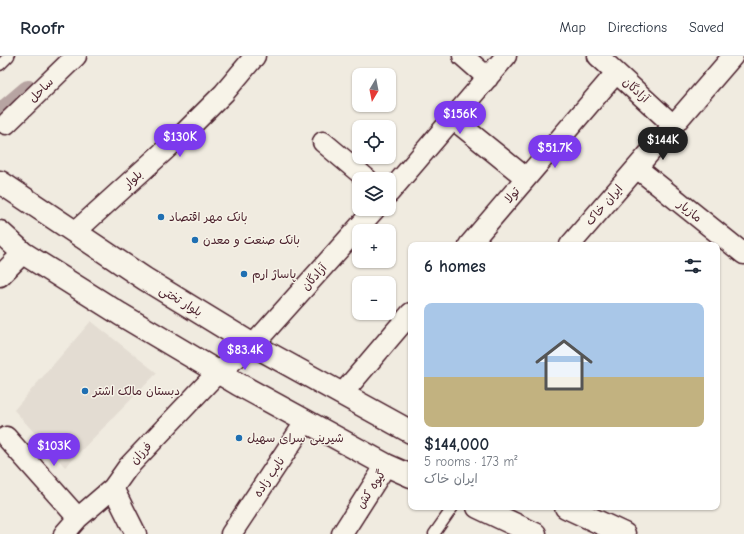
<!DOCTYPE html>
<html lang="en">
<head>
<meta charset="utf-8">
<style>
	:root { --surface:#fff; --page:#f2f2f3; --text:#1f2937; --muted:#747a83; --line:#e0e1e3; --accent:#7c3aed }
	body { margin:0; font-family:"Comic Neue","Playpen Sans Arabic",sans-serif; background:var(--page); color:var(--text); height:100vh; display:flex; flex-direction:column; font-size:15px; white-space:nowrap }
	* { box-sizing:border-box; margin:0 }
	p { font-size:13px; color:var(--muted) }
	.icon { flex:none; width:22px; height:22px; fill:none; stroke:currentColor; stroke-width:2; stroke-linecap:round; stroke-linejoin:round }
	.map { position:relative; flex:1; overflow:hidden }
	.panel { position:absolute; left:408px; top:186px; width:312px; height:268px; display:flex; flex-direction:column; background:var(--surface); border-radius:8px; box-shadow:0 1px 3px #0004 }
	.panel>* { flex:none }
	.needle { width:26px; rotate:190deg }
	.tools { position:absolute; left:352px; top:12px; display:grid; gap:8px }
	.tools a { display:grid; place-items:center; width:44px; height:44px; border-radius:8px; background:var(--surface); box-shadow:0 1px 3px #0004; font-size:20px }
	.price { position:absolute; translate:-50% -34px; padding:0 9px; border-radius:14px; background:var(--accent); color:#fff; font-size:13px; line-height:26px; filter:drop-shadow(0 1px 2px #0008) }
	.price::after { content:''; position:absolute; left:50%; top:24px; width:12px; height:9px; margin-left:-6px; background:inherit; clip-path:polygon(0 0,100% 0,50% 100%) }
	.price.current { background:#222; color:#fff }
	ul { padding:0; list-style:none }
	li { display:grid; align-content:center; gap:8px; height:212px; padding:0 16px }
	li span { display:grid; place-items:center; height:124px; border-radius:8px; color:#555 }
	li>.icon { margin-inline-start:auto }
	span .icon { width:72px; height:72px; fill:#fffc; stroke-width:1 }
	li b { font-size:17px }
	h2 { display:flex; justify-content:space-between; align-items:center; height:48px; padding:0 16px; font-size:17px }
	header { display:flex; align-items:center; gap:24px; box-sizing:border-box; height:56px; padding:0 20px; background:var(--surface); border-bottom:1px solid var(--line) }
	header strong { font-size:19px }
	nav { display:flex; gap:22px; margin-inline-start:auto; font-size:14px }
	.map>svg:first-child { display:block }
	.built { fill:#e3dcd2 }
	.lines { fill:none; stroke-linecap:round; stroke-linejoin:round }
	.canal { stroke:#b7a4a2; stroke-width:22 }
	.service-casing { stroke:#4a1f2b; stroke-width:13 }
	.minor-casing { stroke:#4a1f2b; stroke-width:23 }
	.secondary-casing { stroke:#4a1f2b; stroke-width:25 }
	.service { stroke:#f7f3e8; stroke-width:10 }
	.minor { stroke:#f7f3e8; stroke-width:20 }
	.secondary { stroke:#f7f3e8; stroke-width:22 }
	.poi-dot { fill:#1f6fb2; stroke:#f7f3e8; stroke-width:1.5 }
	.labels { text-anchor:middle; stroke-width:3; stroke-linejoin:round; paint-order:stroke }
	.street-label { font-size:12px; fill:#4a1f2b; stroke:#f7f3e8 }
	.poi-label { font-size:12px; fill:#4a1f2b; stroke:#f7f3e8; text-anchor:start }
</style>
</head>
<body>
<header>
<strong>Roofr</strong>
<nav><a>Map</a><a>Directions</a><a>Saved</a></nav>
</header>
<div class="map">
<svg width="744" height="478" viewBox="0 0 744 478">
	<rect width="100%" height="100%" fill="#f0ebe0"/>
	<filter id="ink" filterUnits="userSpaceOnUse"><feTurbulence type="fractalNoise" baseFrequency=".025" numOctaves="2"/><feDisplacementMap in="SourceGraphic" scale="8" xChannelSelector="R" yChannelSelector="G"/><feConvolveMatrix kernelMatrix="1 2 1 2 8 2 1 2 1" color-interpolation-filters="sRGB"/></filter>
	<g filter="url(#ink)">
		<path class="built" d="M 91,265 L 157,317 L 65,411 L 14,354 Z"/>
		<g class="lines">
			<path class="canal" d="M 0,59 L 28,35"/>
			<g class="service-casing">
				<path id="service" d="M 0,9 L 9,0
					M 434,478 L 453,451"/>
			</g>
			<g class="minor-casing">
				<path id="minor" d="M 463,0 L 488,22
					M 598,0 L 673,69
					M 453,63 L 526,122
					M 6,68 L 76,0
					M 323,86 L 367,123
					M 637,112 L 744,198
					M 389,137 L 506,0
					M 75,176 L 185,76 L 224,37 L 255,0
					M 469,189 L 616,17
					M 570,189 L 733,0
					M 0,220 L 23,197
					M 342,338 L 411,257
					M 6,381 L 78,462
					M 113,432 L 136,478
					M 64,478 L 78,462 L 113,432 L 128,411 L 218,316 L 253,289 L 375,153
					M 231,478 L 306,365
					M 342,478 L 386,409"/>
			</g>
			<g class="secondary-casing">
				<path id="secondary" d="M 0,126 L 145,223 L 253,289 L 411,376
					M 0,176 L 23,197 L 120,258 L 238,328 L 386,409 L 411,420
					M 478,451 L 535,478
					M 566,451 L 624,478"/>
			</g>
			<use href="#service" class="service"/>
			<use href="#minor" class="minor"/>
			<use href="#secondary" class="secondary"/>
		</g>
	</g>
	<g class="poi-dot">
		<circle cx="161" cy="161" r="4"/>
		<circle cx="195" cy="184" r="4"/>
		<circle cx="244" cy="218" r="4"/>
		<circle cx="85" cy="335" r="4"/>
		<circle cx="239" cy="382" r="4"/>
	</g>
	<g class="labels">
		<g class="street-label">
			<text transform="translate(41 34) rotate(-45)" y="4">ساحل</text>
			<text transform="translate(636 34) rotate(42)" y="4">آزادگان</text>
			<text transform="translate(133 123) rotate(-42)" y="4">بلوار</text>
			<text transform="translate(512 139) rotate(-49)" y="4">تولا</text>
			<text transform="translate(604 149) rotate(-49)" y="4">ایران خاک</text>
			<text transform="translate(690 155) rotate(39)" y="4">مازیار</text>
			<text transform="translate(314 221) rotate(-48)" y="4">آزادگان</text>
			<text transform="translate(181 245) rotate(31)" y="4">بلوار تختی</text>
			<text transform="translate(141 397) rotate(-47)" y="4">فرزان</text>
			<text transform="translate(269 421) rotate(-56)" y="4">نایب زاده</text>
			<text transform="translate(371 433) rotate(-57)" y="4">گیوه کش</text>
		</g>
		<g class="poi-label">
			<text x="169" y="165">بانک مهر اقتصاد</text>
			<text x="203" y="188">بانک صنعت و معدن</text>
			<text x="252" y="222">پاساژ ارم</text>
			<text x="93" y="339">دبستان مالک اشتر</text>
			<text x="247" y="386">شیرینی سرای سهیل</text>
		</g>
	</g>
</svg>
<div class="tools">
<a><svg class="needle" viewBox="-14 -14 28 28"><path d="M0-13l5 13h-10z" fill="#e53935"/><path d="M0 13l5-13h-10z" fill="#747a83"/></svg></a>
<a><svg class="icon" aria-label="locate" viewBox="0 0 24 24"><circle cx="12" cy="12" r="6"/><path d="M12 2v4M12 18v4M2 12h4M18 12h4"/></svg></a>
<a><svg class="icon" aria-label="layers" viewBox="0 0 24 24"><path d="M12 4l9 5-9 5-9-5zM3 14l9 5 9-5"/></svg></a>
<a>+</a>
<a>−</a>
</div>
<b class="price" style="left:460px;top:79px">$156K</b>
<b class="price" style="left:180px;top:102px">$130K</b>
<b class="price current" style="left:663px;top:105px">$144K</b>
<b class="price" style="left:555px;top:113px">$51.7K</b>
<b class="price" style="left:245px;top:315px">$83.4K</b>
<b class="price" style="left:54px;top:411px">$103K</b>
<section class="panel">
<h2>6 homes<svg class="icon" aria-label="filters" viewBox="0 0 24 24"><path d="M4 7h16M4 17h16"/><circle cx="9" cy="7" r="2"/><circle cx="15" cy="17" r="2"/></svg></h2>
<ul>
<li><span style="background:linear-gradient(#a9c7e8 60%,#c2b280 0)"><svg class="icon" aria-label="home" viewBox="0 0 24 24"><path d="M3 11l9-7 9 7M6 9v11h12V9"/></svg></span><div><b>$144,000</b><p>5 rooms · 173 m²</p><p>ایران خاک</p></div></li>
</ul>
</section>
</div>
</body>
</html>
